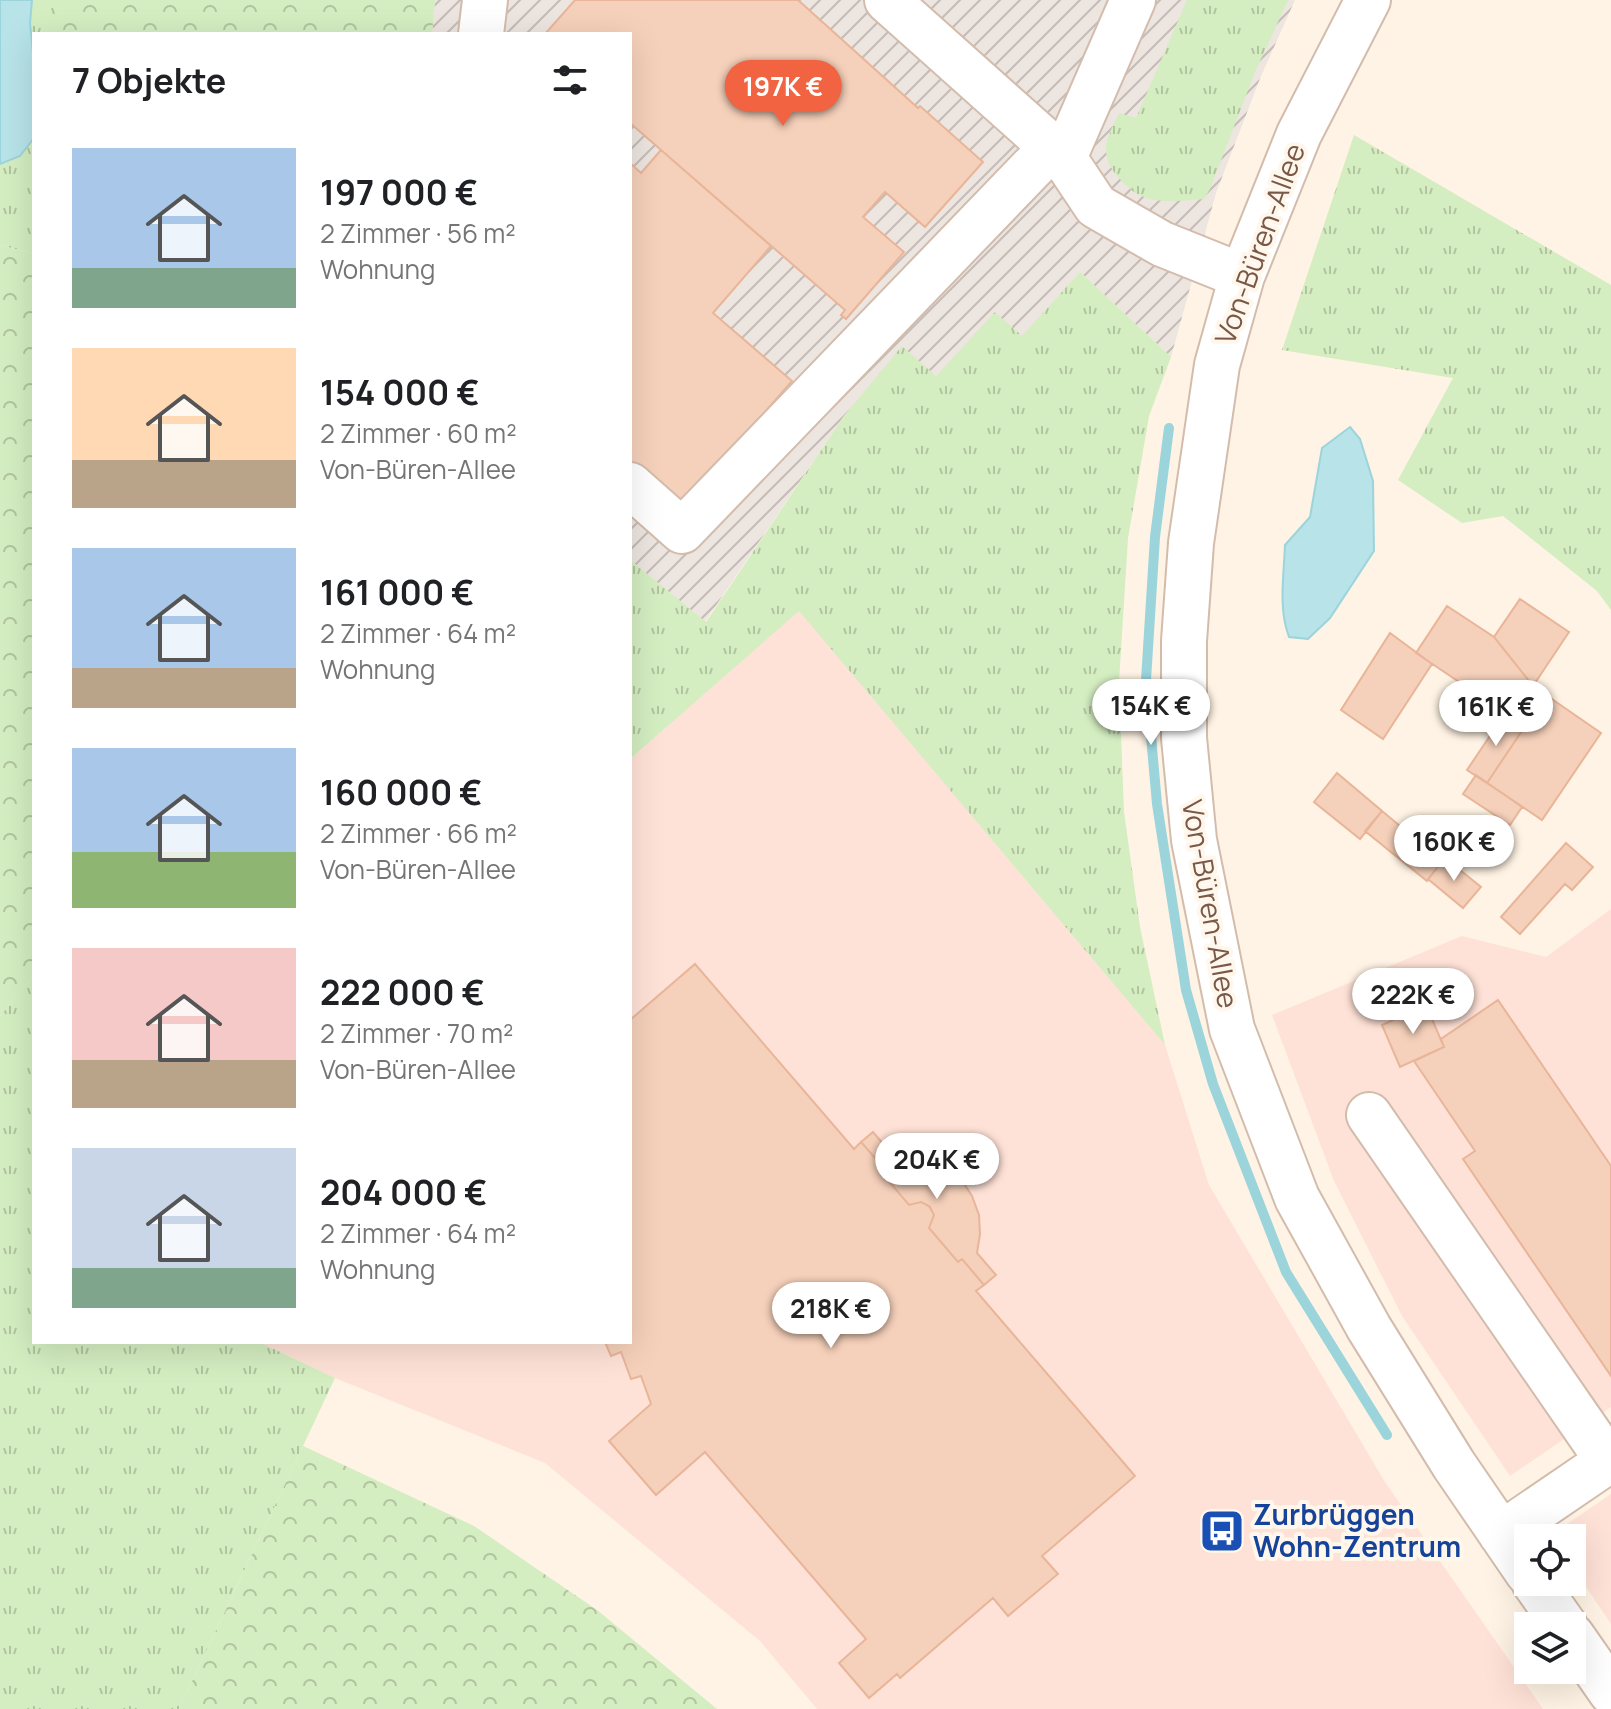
<!DOCTYPE html>
<html lang="de">
<head>
<meta charset="utf-8">
<style>
	:root { --surface:#fff; --page:#f6f6f6; --text:#202124; --muted:#757577; --accent:#f16341 }
	body { margin:0; font-family:Manrope,sans-serif; background:var(--page); color:var(--text); height:100vh; display:flex; flex-direction:column; font-size:30px; white-space:nowrap }
	* { box-sizing:border-box; margin:0 }
	p { font-size:26px; color:var(--muted) }
	.icon { flex:none; width:44px; height:44px; fill:none; stroke:currentColor; stroke-width:2; stroke-linecap:round; stroke-linejoin:round }
	.map { position:relative; flex:1; overflow:hidden }
	.details { position:absolute; left:32px; top:32px; width:600px; height:1312px; display:flex; flex-direction:column; background:var(--surface); border-radius:0px; box-shadow:0 8px 32px #0002 }
	.details>* { flex:none }
	.fabs { position:absolute; left:1514px; top:1524px; display:grid; gap:16px }
	.fabs a { display:grid; place-items:center; width:72px; height:72px; border-radius:0px; background:var(--surface); box-shadow:0 8px 32px #0002; font-size:40px }
	.price { position:absolute; translate:-50% -68px; padding:0 18px; border-radius:28px; background:#fff; color:#222; font-size:26px; line-height:52px; filter:drop-shadow(0 2px 4px #0008) }
	.price::after { content:''; position:absolute; left:50%; top:48px; width:24px; height:18px; margin-left:-12px; background:inherit; clip-path:polygon(0 0,100% 0,50% 100%) }
	.price.active { background:var(--accent); color:#fff }
	ul { padding:0; list-style:none }
	li { display:flex; align-items:center; gap:24px; height:200px; padding:0 40px }
	li span { display:grid; place-items:center; flex:none; width:224px; height:160px; border-radius:0px; color:#555 }
	li>.icon { margin-inline-start:auto }
	span .icon { width:96px; height:96px; fill:#fffc; stroke-width:1 }
	li b { font-size:34px }
	h2 { display:flex; justify-content:space-between; align-items:center; height:96px; padding:0 40px; font-size:34px }
	.map>svg:first-child { display:block }
	.commercial { fill:#ffe2d7 }
	.industrial { fill:url(#industrial-furrows) }
	.grass { fill:url(#grass-tufts) }
	.forest { fill:url(#forest-crowns) }
	.water { fill:#b7e3e9; stroke:#9cd4dc; stroke-width:2 }
	.lines { fill:none; stroke-linecap:round; stroke-linejoin:round }
	.stream { stroke:#9cd4dc; stroke-width:10 }
	.building { fill:#f5d0ba; stroke:#e9b599; stroke-width:2 }
	.minor-casing { stroke:#d3bcac; stroke-width:48 }
	.minor { stroke:#fff; stroke-width:44 }
	.labels { text-anchor:middle; stroke-width:8; stroke-linejoin:round; paint-order:stroke }
	.street-label { font-size:28px; fill:#795847; stroke:#fff7ec }
	.transit-label { font-size:28px; font-weight:bold; fill:#164399; stroke:#fff7ec; text-anchor:start }
</style>
</head>
<body>
<div class="map">
<svg width="1611" height="1709" viewBox="0 0 1611 1709">
	<defs>
		<pattern id="industrial-furrows" width="10" height="10" patternUnits="userSpaceOnUse" patternTransform="scale(2)"><rect width="10" height="10" fill="#ede5df"/><path d="M-1 1l2-2M0 10L10 0M9 11l2-2" fill="none" stroke="#c5bcb7"/></pattern>
		<pattern id="grass-tufts" width="24" height="20" patternUnits="userSpaceOnUse" patternTransform="scale(2)"><rect width="24" height="20" fill="#d4edc1"/><path d="M3 7l-1-3M5 7V3M7 7l1-3M15 17l-1-3M17 17v-4M19 17l1-3" fill="none" stroke="#b1c39f"/></pattern>
		<pattern id="forest-crowns" width="20" height="18" patternUnits="userSpaceOnUse" patternTransform="scale(2)"><rect width="20" height="18" fill="#d4edc1"/><path d="M2 6a3 3 0 1 1 6 0M12 15a3 3 0 1 1 6 0" fill="none" stroke="#b1c39f"/></pattern>
	</defs>
	<rect width="100%" height="100%" fill="#fef3e4"/>
	<path class="commercial" d="M 799,610 L 1165,1045 L 1209,1185 L 1385,1482 L 1543,1709 L 817,1709 L 760,1641 L 545,1463 L 335,1378 L 259,1342 L 630,1342 L 630,759 Z
		M 1611,909 L 1611,1407 L 1510,1476 L 1402,1316 L 1334,1181 L 1272,1015 L 1462,936 L 1546,957 Z
		M 1611,1494 L 1611,1624 L 1572,1566 L 1572,1538 L 1553,1538 L 1551,1535 Z"/>
	<path class="industrial" d="M 435,0 L 1295,0 L 1261,76 L 1216,193 L 1171,357 L 1080,272 L 1022,337 L 995,313 L 936,376 L 902,347 L 844,416 L 705,622 L 630,560 L 630,34 L 432,34 Z"/>
	<path class="grass" d="M 32,0 L 57,0 L 57,34 L 34,34 L 34,63 L 30,23 Z
		M 1187,0 L 1288,0 L 1255,72 L 1210,189 L 1204,199 C 1164,202 1140,207 1114,172 C 1108,164 1104,152 1107,142 C 1109,132 1115,122 1119,113 L 1136,118 Z
		M 1354,135 L 1611,285 L 1611,610 L 1597,591 L 1503,516 L 1462,523 L 1398,480 L 1453,378 L 1282,350 Z
		M 34,138 L 34,254 L 0,245 L 0,164 L 20,156 Z
		M 1080,272 L 1171,357 L 1149,416 L 1128,538 L 1119,682 L 1124,812 L 1140,927 L 1165,1045 L 799,611 L 630,759 L 630,560 L 706,622 L 844,416 L 902,346 L 936,376 L 995,312 L 1022,336 Z
		M 34,975 L 34,1342 L 259,1342 L 335,1378 L 179,1709 L 0,1709 L 0,1016 Z"/>
	<path class="forest" d="M 57,0 L 435,0 L 432,34 L 57,34 Z
		M 0,245 L 34,254 L 34,975 L 0,1016 Z
		M 303,1446 L 474,1526 L 597,1610 L 717,1709 L 179,1709 Z"/>
	<path class="water" d="M 0,0 L 32,0 L 30,23 L 34,63 L 34,138 L 20,156 L 0,164 Z
		M 1350,427 L 1360,439 L 1373,481 L 1374,551 L 1330,618 L 1308,639 L 1289,637 C 1278,608 1284,575 1285,545 L 1310,517 L 1322,448 Z"/>
	<g class="lines">
		<path class="stream" d="M 1169,428 L 1155,537 L 1146,680 L 1157,804 L 1186,990 L 1213,1084 L 1286,1272 L 1387,1435"/>
	</g>
	<path class="building" d="M 575,0 L 798,0 L 918,108 L 920,106 L 983,162 L 925,227 L 885,192 L 863,217 L 904,252 L 846,319 L 841,315 L 845,310 L 630,123 L 630,34 L 545,34 Z
		M 661,150 L 771,246 L 713,313 L 792,381 L 680,509 L 630,465 L 630,163 L 641,173 Z
		M 1520,599 L 1569,632 L 1533,686 L 1494,637 Z
		M 1447,606 L 1494,637 L 1533,686 L 1546,695 L 1525,726 L 1416,653 Z
		M 1390,633 L 1432,664 L 1383,739 L 1341,710 Z
		M 1546,695 L 1601,733 L 1542,820 L 1487,783 Z
		M 1506,712 L 1525,726 L 1487,783 L 1467,770 Z
		M 1337,773 L 1382,811 L 1360,839 L 1314,802 Z
		M 1476,775 L 1522,807 L 1510,825 L 1463,794 Z
		M 1382,811 L 1442,861 L 1427,881 L 1365,831 Z
		M 1566,843 L 1593,867 L 1572,890 L 1565,884 L 1520,934 L 1501,917 Z
		M 1445,858 L 1481,887 L 1463,908 L 1428,879 Z
		M 695,964 L 854,1149 L 861,1142 L 884,1168 L 880,1171 L 909,1205 L 921,1202 L 930,1207 L 934,1215 L 929,1228 L 958,1262 L 962,1259 L 984,1285 L 976,1291 L 1135,1476 L 1042,1556 L 1058,1574 L 1008,1616 L 993,1598 L 900,1678 L 897,1674 L 869,1698 L 839,1663 L 866,1639 L 705,1452 L 656,1495 L 609,1441 L 651,1404 L 641,1376 L 631,1379 L 621,1352 L 611,1356 L 605,1342 L 630,1342 L 630,1020 Z
		M 1498,1000 L 1611,1166 L 1611,1376 L 1463,1159 L 1475,1151 L 1414,1061 L 1444,1047 L 1441,1039 Z
		M 1426,1005 L 1444,1047 L 1400,1067 L 1382,1025 Z
		M 873,1132 L 891,1153 L 910,1153 L 932,1159 L 951,1170 L 963,1182 L 972,1196 L 979,1215 L 980,1234 L 977,1253 L 996,1275 L 984,1285 L 962,1259 L 958,1262 L 929,1228 L 934,1215 L 929,1206 L 921,1202 L 909,1205 L 880,1171 L 884,1168 L 861,1142 Z"/>
	<g class="lines">
		<g class="minor-casing">
			<path id="minor" d="M 887,0 L 1064,158 L 1096,206 L 1162,244 L 1242,276
				M 1368,0 L 1299,134 L 1242,276 L 1217,365 L 1191,543 L 1184,641 L 1184,738 L 1194,840 L 1232,1029 L 1297,1198 L 1369,1328 L 1454,1465 L 1528,1573
				M 481,34 L 485,0
				M 1064,158 L 1133,0
				M 630,485 L 682,531 L 1052,147
				M 1369,1115 L 1608,1461
				M 1501,1534 L 1611,1459
				M 1534,1582 L 1565,1626
				M 1572,1636 L 1611,1692"/>
		</g>
		<use href="#minor" class="minor"/>
	</g>
	<defs>
		<g id="bus-square" transform="scale(2.3)"><rect x="-9" y="-9" width="18" height="18" rx="4" fill="#1a4fb4" stroke="#fff7ec"/><path d="M-5-6H5V4H4V6H2V4H-2V6H-4V4H-5ZM-3.5-4V0h7V-4ZM-3.5 1.2v1.5H-2V1.2ZM2 1.2v1.5H3.5V1.2Z" fill="#fff"/></g>
	</defs>
	<g fill-rule="evenodd">
		<use href="#bus-square" x="1222" y="1531"/>
	</g>
	<g class="labels">
		<g class="street-label">
			<text transform="translate(1260 244) rotate(-70)" y="10">Von-Büren-Allee</text>
			<text transform="translate(1210 904) rotate(80)" y="10">Von-Büren-Allee</text>
		</g>
		<g class="transit-label">
			<text x="1253" y="1525">Zurbrüggen<tspan x="1253" dy="32">Wohn-Zentrum</tspan></text>
		</g>
	</g>
</svg>
<div class="fabs">
<a><svg class="icon" aria-label="locate" viewBox="0 0 24 24"><circle cx="12" cy="12" r="6"/><path d="M12 2v4M12 18v4M2 12h4M18 12h4"/></svg></a>
<a><svg class="icon" aria-label="layers" viewBox="0 0 24 24"><path d="M12 4l9 5-9 5-9-5zM3 14l9 5 9-5"/></svg></a>
</div>
<b class="price active" style="left:783px;top:128px">197K €</b>
<b class="price" style="left:1151px;top:747px">154K €</b>
<b class="price" style="left:1496px;top:748px">161K €</b>
<b class="price" style="left:1454px;top:883px">160K €</b>
<b class="price" style="left:1413px;top:1036px">222K €</b>
<b class="price" style="left:937px;top:1201px">204K €</b>
<b class="price" style="left:831px;top:1350px">218K €</b>
<section class="details">
<h2>7 Objekte<svg class="icon" aria-label="filters" viewBox="0 0 24 24"><path d="M4 7h16M4 17h16"/><circle cx="9" cy="7" r="2"/><circle cx="15" cy="17" r="2"/></svg></h2>
<ul>
<li><span style="background:linear-gradient(#a9c7e8 75%,#7fa58c 0)"><svg class="icon" aria-label="home" viewBox="0 0 24 24"><path d="M3 11l9-7 9 7M6 9v11h12V9"/></svg></span><div><b>197 000 €</b><p>2 Zimmer · 56 m²</p><p>Wohnung</p></div></li>
<li><span style="background:linear-gradient(#ffd9b3 70%,#b9a48a 0)"><svg class="icon" aria-label="home" viewBox="0 0 24 24"><path d="M3 11l9-7 9 7M6 9v11h12V9"/></svg></span><div><b>154 000 €</b><p>2 Zimmer · 60 m²</p><p>Von-Büren-Allee</p></div></li>
<li><span style="background:linear-gradient(#a9c7e8 75%,#b9a48a 0)"><svg class="icon" aria-label="home" viewBox="0 0 24 24"><path d="M3 11l9-7 9 7M6 9v11h12V9"/></svg></span><div><b>161 000 €</b><p>2 Zimmer · 64 m²</p><p>Wohnung</p></div></li>
<li><span style="background:linear-gradient(#a9c7e8 65%,#8fb573 0)"><svg class="icon" aria-label="home" viewBox="0 0 24 24"><path d="M3 11l9-7 9 7M6 9v11h12V9"/></svg></span><div><b>160 000 €</b><p>2 Zimmer · 66 m²</p><p>Von-Büren-Allee</p></div></li>
<li><span style="background:linear-gradient(#f6c9c9 70%,#b9a48a 0)"><svg class="icon" aria-label="home" viewBox="0 0 24 24"><path d="M3 11l9-7 9 7M6 9v11h12V9"/></svg></span><div><b>222 000 €</b><p>2 Zimmer · 70 m²</p><p>Von-Büren-Allee</p></div></li>
<li><span style="background:linear-gradient(#c9d6e8 75%,#7fa58c 0)"><svg class="icon" aria-label="home" viewBox="0 0 24 24"><path d="M3 11l9-7 9 7M6 9v11h12V9"/></svg></span><div><b>204 000 €</b><p>2 Zimmer · 64 m²</p><p>Wohnung</p></div></li>
</ul>
</section>
</div>
</body>
</html>
